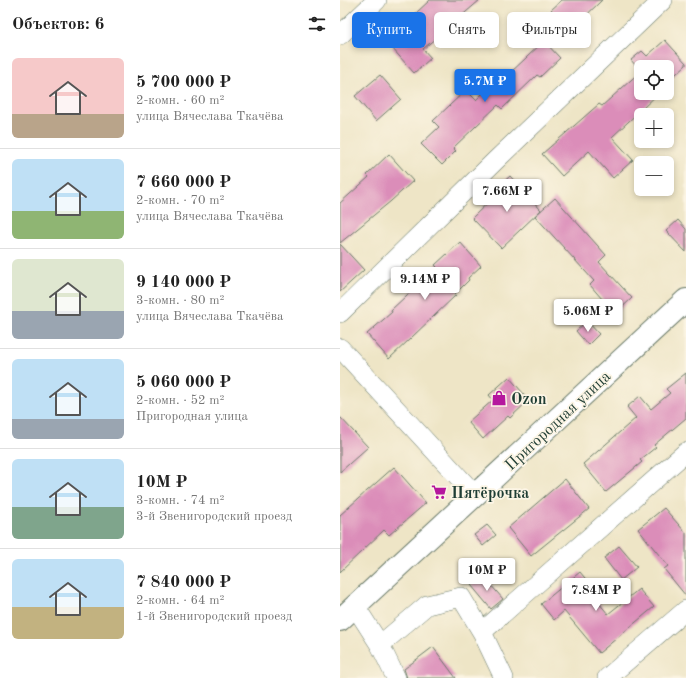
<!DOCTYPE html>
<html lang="ru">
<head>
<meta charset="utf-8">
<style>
	:root { --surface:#fff; --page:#f6f6f6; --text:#222; --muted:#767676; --line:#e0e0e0; --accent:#1a73e8 }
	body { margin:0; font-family:"Old Standard TT",serif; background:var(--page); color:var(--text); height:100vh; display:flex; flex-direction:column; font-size:15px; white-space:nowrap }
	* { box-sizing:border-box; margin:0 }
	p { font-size:13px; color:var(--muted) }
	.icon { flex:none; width:22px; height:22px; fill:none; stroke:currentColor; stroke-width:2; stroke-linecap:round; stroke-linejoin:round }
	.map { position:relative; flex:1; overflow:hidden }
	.details { display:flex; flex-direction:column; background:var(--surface); width:340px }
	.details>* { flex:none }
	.guide { position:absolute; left:12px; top:12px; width:274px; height:36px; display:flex; gap:8px }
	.tools { position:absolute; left:294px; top:60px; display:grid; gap:8px }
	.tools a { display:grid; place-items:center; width:40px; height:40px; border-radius:6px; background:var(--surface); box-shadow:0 2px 6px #0003; font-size:20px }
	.price { position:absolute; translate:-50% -34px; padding:0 9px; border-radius:4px; background:#fff; color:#222; font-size:13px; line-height:26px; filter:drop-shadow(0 1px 2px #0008) }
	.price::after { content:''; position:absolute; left:50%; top:24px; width:12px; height:9px; margin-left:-6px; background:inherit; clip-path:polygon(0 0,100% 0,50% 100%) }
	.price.selected { background:var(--accent); color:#fff }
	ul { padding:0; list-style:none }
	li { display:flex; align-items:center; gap:12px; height:100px; padding:0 12px }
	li+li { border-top:1px solid var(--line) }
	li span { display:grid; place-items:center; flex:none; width:112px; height:80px; border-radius:6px; color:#555 }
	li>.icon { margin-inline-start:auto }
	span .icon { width:48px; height:48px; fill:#fffc; stroke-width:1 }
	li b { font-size:17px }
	h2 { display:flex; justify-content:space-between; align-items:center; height:48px; padding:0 12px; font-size:17px }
	.pill { padding:0 14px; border-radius:6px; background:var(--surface); box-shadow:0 2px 6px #0003; font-size:14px; line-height:36px }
	.pill.selected { background:var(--accent); color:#fff }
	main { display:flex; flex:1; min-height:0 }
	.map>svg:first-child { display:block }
	.building { fill:#db8db9 }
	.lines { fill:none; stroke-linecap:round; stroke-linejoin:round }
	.minor-casing { stroke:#677867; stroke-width:20 }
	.tertiary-casing { stroke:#677867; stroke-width:24 }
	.minor { stroke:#fff; stroke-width:19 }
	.tertiary { stroke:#fff; stroke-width:22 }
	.labels { text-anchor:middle; stroke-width:3.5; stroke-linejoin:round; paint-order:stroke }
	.poi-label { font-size:16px; font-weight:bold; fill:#1f3d34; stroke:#fcf5e5; text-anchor:start }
	.street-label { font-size:16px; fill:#1f3d34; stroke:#fcf5e5 }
</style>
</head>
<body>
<main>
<section class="details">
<h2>Объектов: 6<svg class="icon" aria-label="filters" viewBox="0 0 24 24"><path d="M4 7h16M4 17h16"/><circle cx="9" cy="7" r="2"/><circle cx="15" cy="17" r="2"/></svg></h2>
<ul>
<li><span style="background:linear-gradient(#f6c9c9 70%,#b9a48a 0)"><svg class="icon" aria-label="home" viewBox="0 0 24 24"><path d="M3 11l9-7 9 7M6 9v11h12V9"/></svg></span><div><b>5 700 000 ₽</b><p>2-комн. · 60 m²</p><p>улица Вячеслава Ткачёва</p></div></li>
<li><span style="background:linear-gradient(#bfe0f5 65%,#8fb573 0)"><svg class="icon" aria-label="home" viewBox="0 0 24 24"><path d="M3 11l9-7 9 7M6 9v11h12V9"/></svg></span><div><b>7 660 000 ₽</b><p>2-комн. · 70 m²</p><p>улица Вячеслава Ткачёва</p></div></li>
<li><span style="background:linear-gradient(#dfe7d0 65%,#9aa5b1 0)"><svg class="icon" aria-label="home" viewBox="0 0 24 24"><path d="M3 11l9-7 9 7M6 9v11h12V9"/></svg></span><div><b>9 140 000 ₽</b><p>3-комн. · 80 m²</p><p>улица Вячеслава Ткачёва</p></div></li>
<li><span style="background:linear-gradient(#bfe0f5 75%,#9aa5b1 0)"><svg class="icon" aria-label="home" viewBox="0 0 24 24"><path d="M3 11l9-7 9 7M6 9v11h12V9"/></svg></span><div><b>5 060 000 ₽</b><p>2-комн. · 52 m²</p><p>Пригородная улица</p></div></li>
<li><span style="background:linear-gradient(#bfe0f5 60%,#7fa58c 0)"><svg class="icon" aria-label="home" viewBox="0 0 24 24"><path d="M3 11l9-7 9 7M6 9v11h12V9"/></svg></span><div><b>10M ₽</b><p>3-комн. · 74 m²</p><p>3-й Звенигородский проезд</p></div></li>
<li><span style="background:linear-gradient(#bfe0f5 60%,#c2b280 0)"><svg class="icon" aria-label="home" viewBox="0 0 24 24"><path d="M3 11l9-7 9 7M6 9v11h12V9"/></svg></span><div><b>7 840 000 ₽</b><p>2-комн. · 64 m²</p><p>1-й Звенигородский проезд</p></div></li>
</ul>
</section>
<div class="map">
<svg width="346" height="678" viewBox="0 0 346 678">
	<rect width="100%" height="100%" fill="#fcf5e5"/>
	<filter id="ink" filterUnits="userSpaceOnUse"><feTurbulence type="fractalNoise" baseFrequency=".025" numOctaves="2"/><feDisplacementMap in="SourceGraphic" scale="8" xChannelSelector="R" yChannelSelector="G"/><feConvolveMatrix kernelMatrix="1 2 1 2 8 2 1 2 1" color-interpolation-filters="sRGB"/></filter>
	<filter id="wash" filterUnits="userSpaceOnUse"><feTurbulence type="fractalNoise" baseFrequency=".012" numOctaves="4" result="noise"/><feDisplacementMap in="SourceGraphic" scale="16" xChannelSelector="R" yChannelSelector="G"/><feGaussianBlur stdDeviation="0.9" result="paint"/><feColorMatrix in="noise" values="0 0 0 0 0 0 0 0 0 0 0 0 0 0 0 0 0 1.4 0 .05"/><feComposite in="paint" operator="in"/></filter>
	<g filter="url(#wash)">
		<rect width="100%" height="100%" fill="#eee5c6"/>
		<g id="blocks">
			<path class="building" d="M 90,0 L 140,0 L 83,49 L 91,58 L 74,73 L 52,48 L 83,21 L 76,13 Z
				M 222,0 L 262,0 L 231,30 L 211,10 Z
				M 325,40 L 346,63 L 346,65 L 327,82 L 327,67 L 295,67 L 296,66 L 291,60 L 302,51 L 307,56 Z
				M 204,41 L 220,58 L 200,77 L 197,75 L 162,109 L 158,105 L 113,148 L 116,151 L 102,165 L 81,144 L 99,127 L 93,121 L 126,90 L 136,100 L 166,71 L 169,74 Z
				M 301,71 L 301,93 L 319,93 L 272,137 L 293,160 L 273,178 L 249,151 L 222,176 L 202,154 L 259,104 L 262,106 Z
				M 40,75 L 61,99 L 36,121 L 15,96 Z
				M 49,154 L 73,181 L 51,201 L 0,243 L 0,203 L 29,177 L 27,175 Z
				M 170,176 L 201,210 L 161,248 L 132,218 L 163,188 L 160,185 Z
				M 215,198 L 266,255 L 259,262 L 292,298 L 275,314 L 250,285 L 254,281 L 195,216 Z
				M 338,220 L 346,229 L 346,252 L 326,231 Z
				M 120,242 L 141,266 L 128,278 L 129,280 L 115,294 L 116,295 L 49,359 L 27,334 L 52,312 L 51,310 L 97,267 L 95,265 Z
				M 0,244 L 24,270 L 0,292 Z
				M 247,321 L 259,334 L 248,345 L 236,331 Z
				M 346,373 L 346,418 L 314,445 L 316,447 L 300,460 L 302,462 L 266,492 L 243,464 L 296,418 L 287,407 L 300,396 L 311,409 L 330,393 L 326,389 Z
				M 169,377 L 189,400 L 170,418 L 168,416 L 143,439 L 128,422 L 153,400 L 149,395 Z
				M 0,417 L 28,447 L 0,472 Z
				M 54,467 L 86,503 L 49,535 L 44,530 L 0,572 L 0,515 Z
				M 225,479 L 249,509 L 207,543 L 191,556 L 168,528 Z
				M 324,508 L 346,533 L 346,596 L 324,569 L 328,566 L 298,529 Z
				M 147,525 L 156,535 L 143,546 L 134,535 Z
				M 279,546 L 297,567 L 281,580 L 264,558 Z
				M 240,572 L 253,588 L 249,591 L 268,614 L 299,589 L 314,607 L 259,653 L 224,611 L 214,620 L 201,604 Z
				M 143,576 L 163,599 L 151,609 L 131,585 Z
				M 93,647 L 116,678 L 67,678 L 64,669 Z"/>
		</g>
	</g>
	<g filter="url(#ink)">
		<use href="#blocks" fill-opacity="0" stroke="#677867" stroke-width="1"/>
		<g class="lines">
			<g class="minor-casing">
				<path id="minor" d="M 0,35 L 37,0
					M 0,313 L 155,161 L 323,0
					M 0,348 L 135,495
					M 15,606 L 40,645 L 56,678
					M 142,632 L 346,452
					M 40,645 L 87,605 L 121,597 L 142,632 L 164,678
					M 267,678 L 346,610"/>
			</g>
			<g class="tertiary-casing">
				<path id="tertiary" d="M 0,620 L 346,300"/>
			</g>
			<use href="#minor" class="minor"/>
			<use href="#tertiary" class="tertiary"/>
		</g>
	</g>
	<defs>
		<g id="shop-bare" transform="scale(1.2)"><path d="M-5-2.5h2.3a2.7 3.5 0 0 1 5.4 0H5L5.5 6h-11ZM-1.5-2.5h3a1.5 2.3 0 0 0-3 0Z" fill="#b5179e" stroke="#fcf5e5" stroke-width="2.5" paint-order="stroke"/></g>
		<g id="supermarket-bare" transform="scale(1.2)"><path d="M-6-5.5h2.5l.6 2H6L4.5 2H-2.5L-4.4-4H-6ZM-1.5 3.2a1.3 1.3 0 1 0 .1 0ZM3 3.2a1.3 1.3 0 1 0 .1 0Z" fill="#b5179e" stroke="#fcf5e5" stroke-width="2.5" paint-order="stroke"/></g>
	</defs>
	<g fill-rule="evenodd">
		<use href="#shop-bare" x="159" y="398"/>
		<use href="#supermarket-bare" x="99" y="492"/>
	</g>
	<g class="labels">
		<g class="poi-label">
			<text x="171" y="404">Ozon</text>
			<text x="111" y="498">Пятёрочка</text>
		</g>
		<g class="street-label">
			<text transform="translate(217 420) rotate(-43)" y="6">Пригородная улица</text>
		</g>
	</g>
</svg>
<div class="tools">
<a><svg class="icon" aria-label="locate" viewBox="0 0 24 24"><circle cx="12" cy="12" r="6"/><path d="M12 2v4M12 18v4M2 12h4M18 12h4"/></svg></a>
<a>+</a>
<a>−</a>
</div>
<b class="price selected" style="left:145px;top:103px">5.7M ₽</b>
<b class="price" style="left:167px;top:213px">7.66M ₽</b>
<b class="price" style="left:85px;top:301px">9.14M ₽</b>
<b class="price" style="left:248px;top:333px">5.06M ₽</b>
<b class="price" style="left:147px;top:592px">10M ₽</b>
<b class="price" style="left:256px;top:612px">7.84M ₽</b>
<div class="guide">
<a class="pill selected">Купить</a>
<a class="pill">Снять</a>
<a class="pill">Фильтры</a>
</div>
</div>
</main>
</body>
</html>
